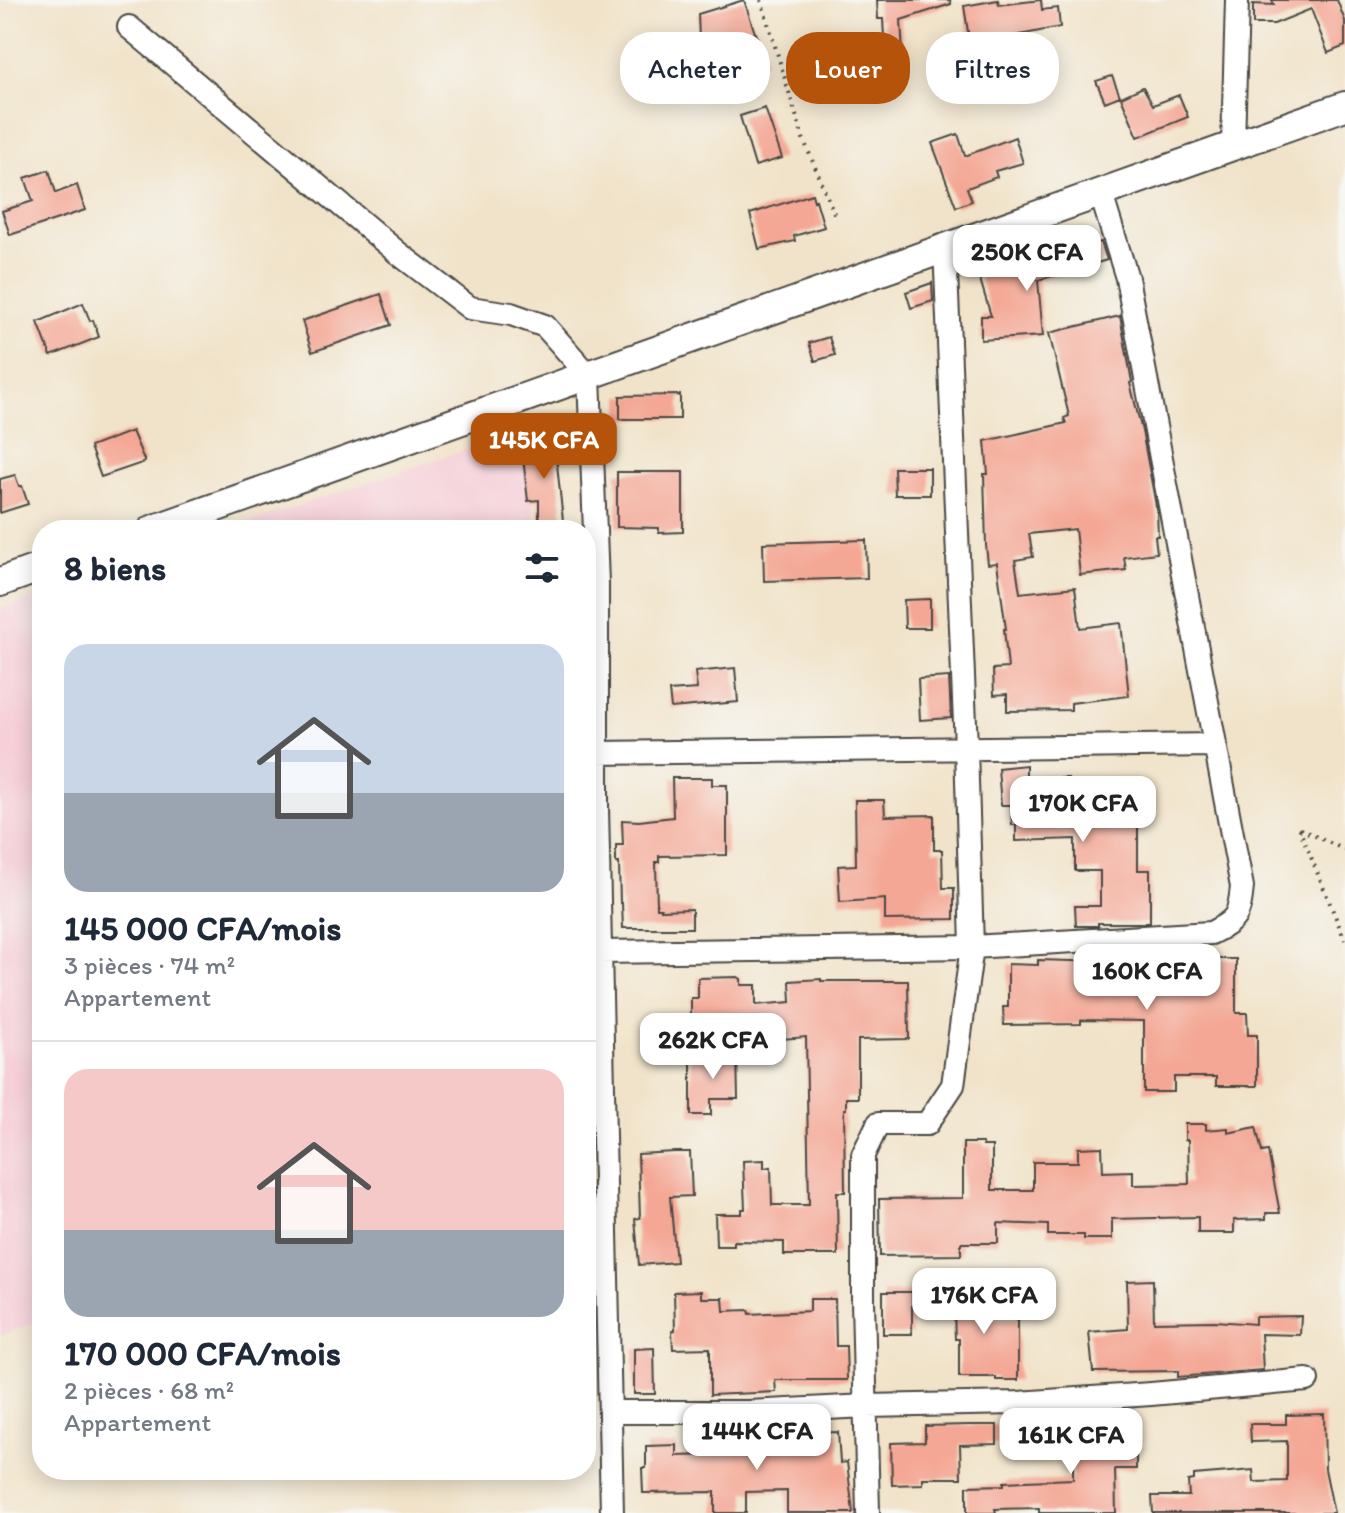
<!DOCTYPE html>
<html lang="fr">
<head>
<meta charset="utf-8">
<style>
	:root { --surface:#fff; --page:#f6f6f7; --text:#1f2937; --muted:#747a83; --line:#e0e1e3; --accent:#b45309 }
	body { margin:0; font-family:Itim,sans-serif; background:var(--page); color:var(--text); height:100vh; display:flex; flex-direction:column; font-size:30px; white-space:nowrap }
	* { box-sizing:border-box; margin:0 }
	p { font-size:26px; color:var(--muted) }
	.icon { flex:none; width:44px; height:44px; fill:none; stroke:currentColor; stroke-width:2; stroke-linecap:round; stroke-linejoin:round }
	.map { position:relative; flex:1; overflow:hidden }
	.panel { position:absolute; left:32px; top:520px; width:564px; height:960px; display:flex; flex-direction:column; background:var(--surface); border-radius:32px; box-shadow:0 4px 20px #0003 }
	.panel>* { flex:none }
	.banner { position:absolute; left:620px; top:32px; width:604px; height:72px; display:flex; gap:16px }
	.price { position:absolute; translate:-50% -68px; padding:0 18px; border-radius:16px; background:#fff; color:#222; font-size:26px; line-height:52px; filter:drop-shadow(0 2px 4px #0008) }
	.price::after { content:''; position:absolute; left:50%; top:48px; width:24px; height:18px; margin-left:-12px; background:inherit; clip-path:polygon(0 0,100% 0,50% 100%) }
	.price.active { background:var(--accent); color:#fff }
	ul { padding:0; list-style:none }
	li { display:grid; align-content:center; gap:16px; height:424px; padding:0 32px }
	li+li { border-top:2px solid var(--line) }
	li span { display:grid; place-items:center; height:248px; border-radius:24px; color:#555 }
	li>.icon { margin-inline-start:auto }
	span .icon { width:144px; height:144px; fill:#fffc; stroke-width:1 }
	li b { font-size:34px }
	h2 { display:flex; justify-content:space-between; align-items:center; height:96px; padding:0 32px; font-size:34px }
	.chip { padding:0 28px; border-radius:32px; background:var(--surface); box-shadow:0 4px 20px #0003; font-size:28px; line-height:72px }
	.chip.active { background:var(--accent); color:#fff }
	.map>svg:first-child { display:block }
	.built { fill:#f6cfd8 }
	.building { fill:#f4a794 }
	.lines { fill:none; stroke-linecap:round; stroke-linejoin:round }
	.minor-casing { stroke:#494743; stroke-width:26 }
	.major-casing { stroke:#494743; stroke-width:32 }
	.path { stroke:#494743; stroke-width:4; stroke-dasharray:2 6; stroke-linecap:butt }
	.minor { stroke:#fff; stroke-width:22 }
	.major { stroke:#fff; stroke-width:28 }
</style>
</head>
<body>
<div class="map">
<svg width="1345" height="1513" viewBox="0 0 1345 1513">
	<rect width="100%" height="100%" fill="#f6f6f2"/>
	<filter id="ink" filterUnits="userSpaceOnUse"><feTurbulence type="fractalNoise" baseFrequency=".0125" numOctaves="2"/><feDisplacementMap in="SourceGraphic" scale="16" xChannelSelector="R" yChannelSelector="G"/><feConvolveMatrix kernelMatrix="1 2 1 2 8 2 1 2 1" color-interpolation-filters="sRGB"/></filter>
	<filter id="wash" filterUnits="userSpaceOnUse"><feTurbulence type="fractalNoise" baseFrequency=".006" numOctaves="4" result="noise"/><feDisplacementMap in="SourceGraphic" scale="32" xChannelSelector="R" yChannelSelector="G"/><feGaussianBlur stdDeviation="1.8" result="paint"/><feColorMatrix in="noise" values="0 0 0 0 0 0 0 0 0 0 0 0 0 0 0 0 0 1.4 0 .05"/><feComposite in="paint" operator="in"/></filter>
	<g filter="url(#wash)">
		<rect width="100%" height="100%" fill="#f1e3c9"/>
		<path class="built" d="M 533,427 L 534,530 L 228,530 L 286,510 Z
			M 42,595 L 42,1320 L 0,1336 L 0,610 Z"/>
		<g id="blocks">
			<path class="building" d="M 744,0 L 755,33 L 756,33 L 766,61 L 758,65 L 718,72 L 711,39 L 699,39 L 698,14 Z
				M 877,0 L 950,0 L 951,4 L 901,20 L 903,54 L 885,55 L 883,19 L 878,19 Z
				M 998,0 L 999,5 L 1041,0 L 1042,10 L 1058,8 L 1060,27 L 970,45 L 964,6 Z
				M 1272,0 L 1337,0 L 1345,21 L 1345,46 L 1328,53 L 1311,9 L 1274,24 L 1253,24 L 1253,4 L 1274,5 Z
				M 1112,76 L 1120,96 L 1105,102 L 1096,81 Z
				M 1143,87 L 1153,105 L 1179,95 L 1188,117 L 1138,137 L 1121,97 Z
				M 765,108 L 782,158 L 755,166 L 740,116 Z
				M 958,134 L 965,156 L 1015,137 L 1023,163 L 995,171 L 997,177 L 967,188 L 972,201 L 956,207 L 932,143 Z
				M 49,170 L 56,193 L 77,185 L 85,210 L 10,235 L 2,211 L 33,201 L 25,178 Z
				M 812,194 L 814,201 L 816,200 L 824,227 L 794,236 L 795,241 L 759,249 L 750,214 Z
				M 1101,242 L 1107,260 L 1038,280 L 1043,336 L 981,340 L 981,316 L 991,316 L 979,276 Z
				M 932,283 L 933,301 L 911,308 L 906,292 Z
				M 381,294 L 391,325 L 312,352 L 302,321 Z
				M 83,303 L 90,321 L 93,320 L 99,337 L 51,356 L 38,322 Z
				M 1120,316 L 1132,382 L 1130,383 L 1142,431 L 1157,511 L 1158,536 L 1155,536 L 1157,553 L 1124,557 L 1126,570 L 1080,575 L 1075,529 L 1029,534 L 1033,557 L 1015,560 L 1020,593 L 1075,587 L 1080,628 L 1121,623 L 1129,696 L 1071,703 L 1071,710 L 1007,711 L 1007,694 L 994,695 L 993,669 L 1008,668 L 1004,629 L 1006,629 L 997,563 L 988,564 L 986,545 L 984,474 L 988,474 L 985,441 L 1066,423 L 1064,418 L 1069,416 L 1049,333 Z
				M 829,337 L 835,355 L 815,361 L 809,343 Z
				M 680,395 L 680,419 L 620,419 L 620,396 Z
				M 132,431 L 145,462 L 101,477 L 90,447 Z
				M 554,436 L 564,530 L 539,530 L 539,500 L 528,501 L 521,440 Z
				M 894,468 L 930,468 L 930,495 L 895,495 Z
				M 617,472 L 683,472 L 683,532 L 659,533 L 659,528 L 617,527 Z
				M 15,475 L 19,486 L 22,486 L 28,504 L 0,513 L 0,479 Z
				M 866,540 L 867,578 L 764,581 L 763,543 Z
				M 930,599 L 930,628 L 905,628 L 904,600 Z
				M 735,668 L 738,702 L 671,708 L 669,691 L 697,689 L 695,672 Z
				M 949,677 L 951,718 L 920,720 L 918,679 Z
				M 1026,765 L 1026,778 L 1068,778 L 1068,816 L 1138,814 L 1138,870 L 1150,870 L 1150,923 L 1098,923 L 1098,926 L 1076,926 L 1075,906 L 1100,906 L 1100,871 L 1075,871 L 1075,839 L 1016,841 L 1016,825 L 1012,825 L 1011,805 L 1001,805 L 998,768 Z
				M 672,778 L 712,778 L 712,785 L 727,785 L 727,855 L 659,856 L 659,862 L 656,862 L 657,908 L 661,908 L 661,910 L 692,909 L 692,928 L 623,928 L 622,903 L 620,903 L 619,863 L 616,863 L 616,845 L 623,845 L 622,820 L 639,821 L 673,817 Z
				M 855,800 L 884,800 L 885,816 L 934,815 L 934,850 L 942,850 L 943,888 L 954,888 L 954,919 L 885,920 L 885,899 L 840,902 L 838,866 L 856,865 Z
				M 1105,956 L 1154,956 L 1154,959 L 1236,959 L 1236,1013 L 1247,1013 L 1248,1035 L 1257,1035 L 1257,1086 L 1216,1086 L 1216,1077 L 1174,1077 L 1174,1092 L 1144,1092 L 1144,1021 L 1081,1020 L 1081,1024 L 1004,1025 L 1003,1007 L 1008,1007 L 1008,964 L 1038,965 L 1038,960 L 1105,962 Z
				M 738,977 L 741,979 L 741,985 L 756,985 L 756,1005 L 791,1002 L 790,981 L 821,979 L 821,981 L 908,981 L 909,1039 L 858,1040 L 858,1098 L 846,1098 L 846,1109 L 844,1109 L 845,1192 L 837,1192 L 838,1255 L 784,1255 L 784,1242 L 734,1241 L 734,1246 L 716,1246 L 715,1214 L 742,1214 L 742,1209 L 745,1209 L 743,1161 L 764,1160 L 764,1168 L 771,1167 L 772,1205 L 809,1205 L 806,1037 L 730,1043 L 730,1020 L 691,1021 L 691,998 L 698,998 L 698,978 Z
				M 737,1054 L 738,1099 L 711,1099 L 711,1115 L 691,1115 L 691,1055 Z
				M 1185,1124 L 1206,1124 L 1206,1130 L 1228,1128 L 1228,1133 L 1256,1127 L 1262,1152 L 1268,1151 L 1280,1213 L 1266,1213 L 1266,1219 L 1234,1220 L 1234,1233 L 1198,1233 L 1198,1217 L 1112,1219 L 1112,1239 L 1084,1239 L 1084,1235 L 1048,1235 L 1048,1225 L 998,1223 L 998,1243 L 961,1243 L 961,1255 L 880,1256 L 879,1199 L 963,1198 L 963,1143 L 983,1143 L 983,1146 L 992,1146 L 992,1190 L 1033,1190 L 1033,1162 L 1078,1162 L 1078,1148 L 1102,1147 L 1103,1172 L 1133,1171 L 1133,1185 L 1189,1184 L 1188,1140 L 1185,1140 Z
				M 675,1152 L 690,1152 L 692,1196 L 670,1197 L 676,1262 L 639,1265 L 635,1219 L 640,1218 L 638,1154 Z
				M 1153,1280 L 1154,1322 L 1215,1321 L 1255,1324 L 1255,1317 L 1301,1316 L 1300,1335 L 1261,1334 L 1263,1370 L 1178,1377 L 1178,1371 L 1093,1372 L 1089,1332 L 1128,1329 L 1127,1281 Z
				M 953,1284 L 991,1284 L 991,1319 L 1018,1319 L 1018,1380 L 996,1380 L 996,1377 L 959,1377 L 959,1339 L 955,1339 Z
				M 701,1291 L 701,1298 L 723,1298 L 724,1311 L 749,1310 L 750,1314 L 810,1311 L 810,1299 L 835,1299 L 836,1346 L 846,1346 L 847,1380 L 775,1380 L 776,1392 L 710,1395 L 710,1348 L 673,1349 L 672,1331 L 675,1330 L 674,1292 Z
				M 883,1292 L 912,1292 L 912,1334 L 883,1334 Z
				M 654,1348 L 655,1394 L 634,1394 L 634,1349 Z
				M 1324,1414 L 1325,1469 L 1334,1513 L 1153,1513 L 1152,1496 L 1189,1496 L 1188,1481 L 1194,1480 L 1194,1475 L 1253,1470 L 1254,1482 L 1287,1481 L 1287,1441 L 1251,1442 L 1250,1424 L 1286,1424 L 1286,1415 Z
				M 1136,1419 L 1136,1469 L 1115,1469 L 1116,1513 L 1039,1513 L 1039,1508 L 995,1509 L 996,1513 L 967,1513 L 967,1486 L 1004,1485 L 1004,1482 L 1073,1479 L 1073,1424 L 1107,1424 L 1107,1420 Z
				M 969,1425 L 997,1425 L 997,1444 L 960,1445 L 961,1478 L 923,1478 L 923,1484 L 892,1485 L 891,1443 L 925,1442 L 925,1426 Z
				M 838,1432 L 840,1463 L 847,1462 L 853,1513 L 787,1513 L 787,1491 L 746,1492 L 746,1513 L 715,1513 L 715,1492 L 643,1493 L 642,1468 L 646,1468 L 646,1446 L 677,1445 L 677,1456 L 711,1455 L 711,1439 L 786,1438 L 786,1434 Z"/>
		</g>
	</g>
	<g filter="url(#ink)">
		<use href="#blocks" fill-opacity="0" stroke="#494743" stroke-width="2"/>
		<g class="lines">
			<g class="minor-casing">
				<path id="minor" d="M 129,27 L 398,253 L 470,308 L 511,314 L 545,326 L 589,376 L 597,584 L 597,807 L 612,1513
					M 1233,145 L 1237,0
					M 597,753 L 1215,745
					M 600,952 L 972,947 L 1211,933 C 1237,920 1239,916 1242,887 L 1127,278 L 1101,194
					M 610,1412 L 749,1412 L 867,1406 L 1018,1403 L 1151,1394 L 1307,1380
					M 868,1513 L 863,1300 L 863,1155 L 878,1124 L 927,1124 L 953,1085 L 972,947 L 966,747 L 945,247"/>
			</g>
			<g class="major-casing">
				<path id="major" d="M 152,530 L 1345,106
					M 0,582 L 42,567"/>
			</g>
			<path class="path" d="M 761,0 L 803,138 L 836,218
				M 1299,828 L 1345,940
				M 1300,829 L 1345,850"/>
			<use href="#minor" class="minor"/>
			<use href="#major" class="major"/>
		</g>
	</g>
</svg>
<b class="price" style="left:1027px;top:293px">250K CFA</b>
<b class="price active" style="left:544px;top:481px">145K CFA</b>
<b class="price" style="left:1083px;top:844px">170K CFA</b>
<b class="price" style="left:1147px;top:1012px">160K CFA</b>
<b class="price" style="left:713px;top:1081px">262K CFA</b>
<b class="price" style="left:984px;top:1336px">176K CFA</b>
<b class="price" style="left:757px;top:1472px">144K CFA</b>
<b class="price" style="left:1071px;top:1476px">161K CFA</b>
<div class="banner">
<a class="chip">Acheter</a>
<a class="chip active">Louer</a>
<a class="chip">Filtres</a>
</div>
<section class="panel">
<h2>8 biens<svg class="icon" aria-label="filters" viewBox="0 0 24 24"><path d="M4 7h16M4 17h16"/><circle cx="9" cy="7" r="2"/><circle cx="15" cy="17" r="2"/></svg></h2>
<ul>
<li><span style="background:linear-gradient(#c9d6e8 60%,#9aa5b1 0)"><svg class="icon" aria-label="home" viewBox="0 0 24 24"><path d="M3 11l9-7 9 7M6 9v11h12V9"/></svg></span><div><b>145 000 CFA/mois</b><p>3 pièces · 74 m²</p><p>Appartement</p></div></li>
<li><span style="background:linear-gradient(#f6c9c9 65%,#9aa5b1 0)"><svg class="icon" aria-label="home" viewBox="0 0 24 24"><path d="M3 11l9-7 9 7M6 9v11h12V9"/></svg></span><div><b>170 000 CFA/mois</b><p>2 pièces · 68 m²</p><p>Appartement</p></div></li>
</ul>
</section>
</div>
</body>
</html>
